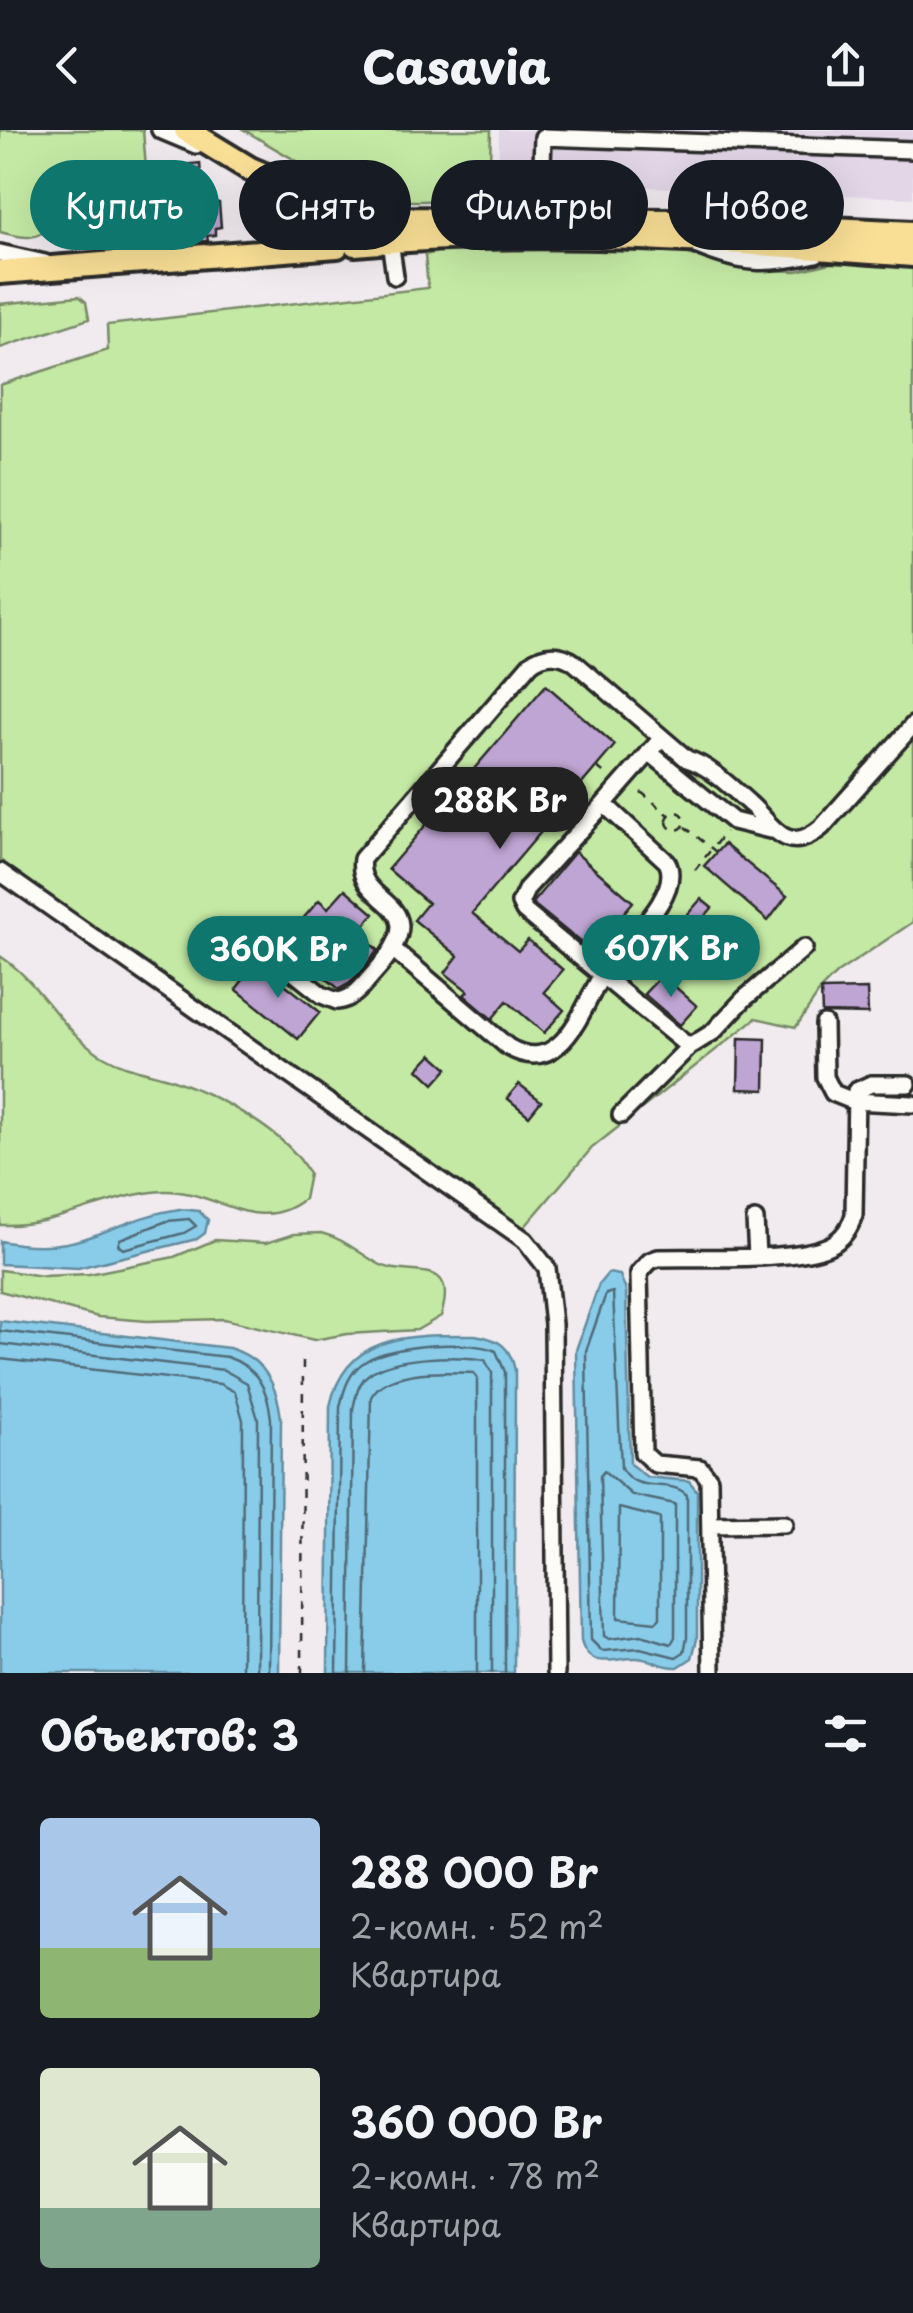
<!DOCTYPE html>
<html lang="ru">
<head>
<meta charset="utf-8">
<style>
	:root { --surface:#171b24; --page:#20242c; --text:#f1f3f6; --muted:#9ea1a6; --accent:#0f766e }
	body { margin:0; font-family:"Playpen Sans",sans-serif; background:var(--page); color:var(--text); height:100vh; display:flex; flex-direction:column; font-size:38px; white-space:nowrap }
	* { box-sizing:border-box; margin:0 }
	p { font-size:32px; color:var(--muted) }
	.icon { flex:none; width:55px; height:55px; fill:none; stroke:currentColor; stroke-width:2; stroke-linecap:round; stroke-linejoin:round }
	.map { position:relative; height:1543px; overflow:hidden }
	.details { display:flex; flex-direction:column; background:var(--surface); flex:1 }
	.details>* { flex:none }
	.hud { position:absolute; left:30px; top:30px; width:855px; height:90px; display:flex; gap:20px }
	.price { position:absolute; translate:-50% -85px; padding:0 22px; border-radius:35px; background:var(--accent); color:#fff; font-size:32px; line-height:65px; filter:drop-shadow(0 2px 5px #0008) }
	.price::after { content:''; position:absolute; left:50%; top:60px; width:30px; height:22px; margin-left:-15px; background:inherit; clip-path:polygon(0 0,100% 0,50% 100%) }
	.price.active { background:#222; color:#fff }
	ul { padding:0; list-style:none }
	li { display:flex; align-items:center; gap:30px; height:250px; padding:0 40px }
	li span { display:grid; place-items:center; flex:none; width:280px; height:200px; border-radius:10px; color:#555 }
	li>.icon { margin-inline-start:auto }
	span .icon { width:120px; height:120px; fill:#fffc; stroke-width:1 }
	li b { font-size:42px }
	h2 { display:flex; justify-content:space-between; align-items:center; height:120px; padding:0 40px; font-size:42px }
	.tag { padding:0 35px; border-radius:45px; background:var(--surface); box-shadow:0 10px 40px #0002; font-size:35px; line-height:90px }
	.tag.active { background:var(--accent); color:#fff }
	header { display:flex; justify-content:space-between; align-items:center; height:130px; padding:0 40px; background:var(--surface); font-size:45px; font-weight:800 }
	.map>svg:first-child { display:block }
	.built { fill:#e2d6e7 }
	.green { fill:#c4e9a4; stroke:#788a68; stroke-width:2.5 }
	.water { fill:#89ccea; stroke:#638c9e; stroke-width:2.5 }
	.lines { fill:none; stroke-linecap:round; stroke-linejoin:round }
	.shore { stroke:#516b77; stroke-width:2.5 }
	.building { fill:#bfa5d3; stroke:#2b2b2b; stroke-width:2.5 }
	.minor-casing { stroke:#2b2b2b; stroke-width:22 }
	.highway-casing { stroke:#2b2b2b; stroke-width:30 }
	.path { stroke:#2b2b2b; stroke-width:2.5; stroke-dasharray:8 8; stroke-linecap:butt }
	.minor { stroke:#fdfcf7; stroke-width:15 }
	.highway { stroke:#f9df96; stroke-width:22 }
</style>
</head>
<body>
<header><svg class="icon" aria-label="back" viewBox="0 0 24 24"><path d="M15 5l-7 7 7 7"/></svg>Casavia<svg class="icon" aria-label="share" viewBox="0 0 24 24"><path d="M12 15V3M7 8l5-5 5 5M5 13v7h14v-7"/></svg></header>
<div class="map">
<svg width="913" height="1543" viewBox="0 0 913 1543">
	<rect width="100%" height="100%" fill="#f1ebf0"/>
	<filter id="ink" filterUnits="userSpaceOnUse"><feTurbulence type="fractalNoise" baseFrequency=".01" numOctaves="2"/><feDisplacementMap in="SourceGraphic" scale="20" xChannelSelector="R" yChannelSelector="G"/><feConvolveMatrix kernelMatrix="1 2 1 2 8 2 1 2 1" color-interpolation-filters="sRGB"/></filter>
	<g filter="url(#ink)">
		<path class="built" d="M 499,0 L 913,0 L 913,68 L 498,51 Z"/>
		<path class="green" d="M 0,0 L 143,0 L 146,39 L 60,42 L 50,52 L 53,94 C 37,112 22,108 0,102 Z
			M 244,0 L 491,0 L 489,62 C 464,66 438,72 413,71 C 352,69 295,30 244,0 Z
			M 511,115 L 676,120 L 738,139 L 797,141 L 848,129 L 913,135 L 913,792 L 837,843 L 822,858 L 796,897 L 756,888 L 592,1018 L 522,1100 L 0,730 L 0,255 L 108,220 L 107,195 L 428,158 L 425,125 L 462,116 Z
			M 79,166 L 86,172 L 89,189 L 0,218 L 0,174 Z
			M 0,826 C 43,854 59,901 105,927 C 126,939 149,942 171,949 C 214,964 289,1002 309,1044 L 304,1069 C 256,1107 216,1060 165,1061 C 109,1063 60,1097 0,1095 Z
			M 321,1103 C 345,1109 357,1122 377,1133 C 407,1151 460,1123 441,1186 L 417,1200 L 347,1204 L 314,1210 L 224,1189 L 147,1191 L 98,1187 L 0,1161 L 0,1140 L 43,1146 L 89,1144 L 174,1127 L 215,1110 L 266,1113 L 294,1104 Z"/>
		<path class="water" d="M 179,1079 L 199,1081 L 208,1090 L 205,1103 L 197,1109 L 78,1138 L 0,1134 L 0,1111 C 84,1128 107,1090 179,1079 Z
			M 608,1143 L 620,1145 L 626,1161 L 630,1334 L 647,1347 L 689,1351 L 697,1361 L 697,1509 L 692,1528 L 678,1537 C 663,1538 652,1529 637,1528 C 615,1527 589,1542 581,1511 L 576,1220 L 599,1154 Z
			M 0,1191 L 229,1218 C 263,1228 277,1253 281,1288 L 279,1543 L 0,1543 Z
			M 475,1205 C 499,1209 510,1216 515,1240 L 514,1543 L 328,1543 L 330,1276 C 346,1202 411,1205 475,1205 Z"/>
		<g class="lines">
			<path class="shore" d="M 189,1089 L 196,1096 L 184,1103 L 123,1119 L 118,1115 L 120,1109 L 167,1091 Z
				M 613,1162 L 621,1338 C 637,1366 669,1347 687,1365 L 687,1508 L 684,1522 L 676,1527 L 640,1518 L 602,1521 L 591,1510 L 586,1221 L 606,1164 Z
				M 0,1201 L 227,1227 C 257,1237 268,1259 271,1289 L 269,1543
				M 0,1214 L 224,1240 L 247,1253 L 258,1289 L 257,1543
				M 0,1229 L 220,1254 L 235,1262 L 243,1290 L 242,1543
				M 604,1341 L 632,1365 L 675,1374 L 675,1507 L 671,1514 L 641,1505 L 609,1509 L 604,1506 L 600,1346 Z
				M 619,1378 L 660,1388 L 660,1488 L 656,1492 L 618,1488 Z
				M 337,1543 L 340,1277 C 344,1259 349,1241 366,1231 C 390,1215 470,1209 496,1221 L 505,1242 L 505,1543
				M 350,1543 L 353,1279 C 356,1266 358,1252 369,1244 C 392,1226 457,1225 485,1230 L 492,1243 L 492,1543
				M 365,1543 L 371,1267 C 386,1238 445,1242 474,1243 L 477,1248 L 477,1543"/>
		</g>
		<path class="building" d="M 200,33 L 203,69 L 219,73 L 221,97 L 215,98 L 215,105 L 207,106 L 208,111 L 118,116 L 114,70 L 94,71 L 92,54 L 103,53 L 102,43 Z
			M 546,555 L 615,615 L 472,783 L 518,821 L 528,810 L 563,840 L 544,862 L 564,880 L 544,903 L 507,871 L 492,889 L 464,865 L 468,861 L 445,843 L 458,826 L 414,790 L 428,773 L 388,739 Z
			M 724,714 L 787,766 L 768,791 L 704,736 Z
			M 575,722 L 633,772 L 591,821 L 532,773 Z
			M 345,759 L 374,784 L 358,803 L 378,820 L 350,853 L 339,859 L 283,812 L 319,770 L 328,778 Z
			M 701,769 L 712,778 L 685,809 L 674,800 Z
			M 257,832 L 320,882 L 298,909 L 236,859 Z
			M 662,845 L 697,876 L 680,895 L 644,864 Z
			M 867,859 L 868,884 L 822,883 L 821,860 Z
			M 739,908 L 766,909 L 765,960 L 738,959 Z
			M 432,924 L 448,938 L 434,954 L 418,939 Z
			M 519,954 L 541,971 L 529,986 L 507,968 Z"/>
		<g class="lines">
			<g class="minor-casing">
				<path id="minor" d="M 160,0 L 196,15
					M 540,89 L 543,7 L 913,20
					M 392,106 L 390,111 L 395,146
					M 698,116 C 743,135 768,135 816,124
					M 0,123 L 45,133
					M 649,622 L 733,691 L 770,700
					M 604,674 L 527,758 L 520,773 L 524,781 L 689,917 L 713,902 L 744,869 L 804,818
					M 0,742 L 525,1110 L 547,1138 L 553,1194 L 556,1543
					M 394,820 L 508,917 C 564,949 582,875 604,842 C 623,815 684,764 667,732 L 604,674 L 662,608
					M 278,830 L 322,865 L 337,871 C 355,869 363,855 374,843 C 442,768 354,779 362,729 L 530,534 C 544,522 561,523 575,533 L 687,629 C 709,635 733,659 751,675 C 772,694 786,728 822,697 L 913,595
					M 824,894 L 825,947 L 833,963 L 853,971 L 913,974
					M 621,985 L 689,917
					M 755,1090 L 757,1125
					M 710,1395 L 784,1394
					M 712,1542 L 709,1349 L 700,1338 L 655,1334 L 643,1323 L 639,1143 L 650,1131 L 658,1128 C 698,1127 789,1131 823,1118 C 839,1113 849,1101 854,1085 L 856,961 L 871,954 L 908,954"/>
			</g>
			<g class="highway-casing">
				<path id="highway" d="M 186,0 L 250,39 L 340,77
					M 357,82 L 401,89 L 673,91 L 913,103
					M 355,114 C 540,97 728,111 913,125
					M 0,142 L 337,116"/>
			</g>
			<path class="path" d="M 597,637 L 608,646
				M 641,662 L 669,685
				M667 691a9 9 0 1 1 18 0a9 9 0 1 1-18 0Z
				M 685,697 L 716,722
				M 695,740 L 725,702
				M 302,1543 L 303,1225"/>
			<use href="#minor" class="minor"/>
			<use href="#highway" class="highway"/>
		</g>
	</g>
</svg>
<b class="price active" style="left:500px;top:722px">288K Br</b>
<b class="price" style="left:671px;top:870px">607K Br</b>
<b class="price" style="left:278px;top:871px">360K Br</b>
<div class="hud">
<a class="tag active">Купить</a>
<a class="tag">Снять</a>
<a class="tag">Фильтры</a>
<a class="tag">Новое</a>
</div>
</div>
<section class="details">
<h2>Объектов: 3<svg class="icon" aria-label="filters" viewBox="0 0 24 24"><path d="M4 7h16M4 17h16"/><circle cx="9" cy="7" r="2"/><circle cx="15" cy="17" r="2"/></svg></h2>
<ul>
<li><span style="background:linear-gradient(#a9c7e8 65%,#8fb573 0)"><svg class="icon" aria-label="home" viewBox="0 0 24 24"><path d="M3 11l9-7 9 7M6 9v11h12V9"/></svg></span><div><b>288 000 Br</b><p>2-комн. · 52 m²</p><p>Квартира</p></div></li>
<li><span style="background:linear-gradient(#dfe7d0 70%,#7fa58c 0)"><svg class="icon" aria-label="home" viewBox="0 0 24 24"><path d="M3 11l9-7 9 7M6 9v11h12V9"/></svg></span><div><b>360 000 Br</b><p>2-комн. · 78 m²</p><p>Квартира</p></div></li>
</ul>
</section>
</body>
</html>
